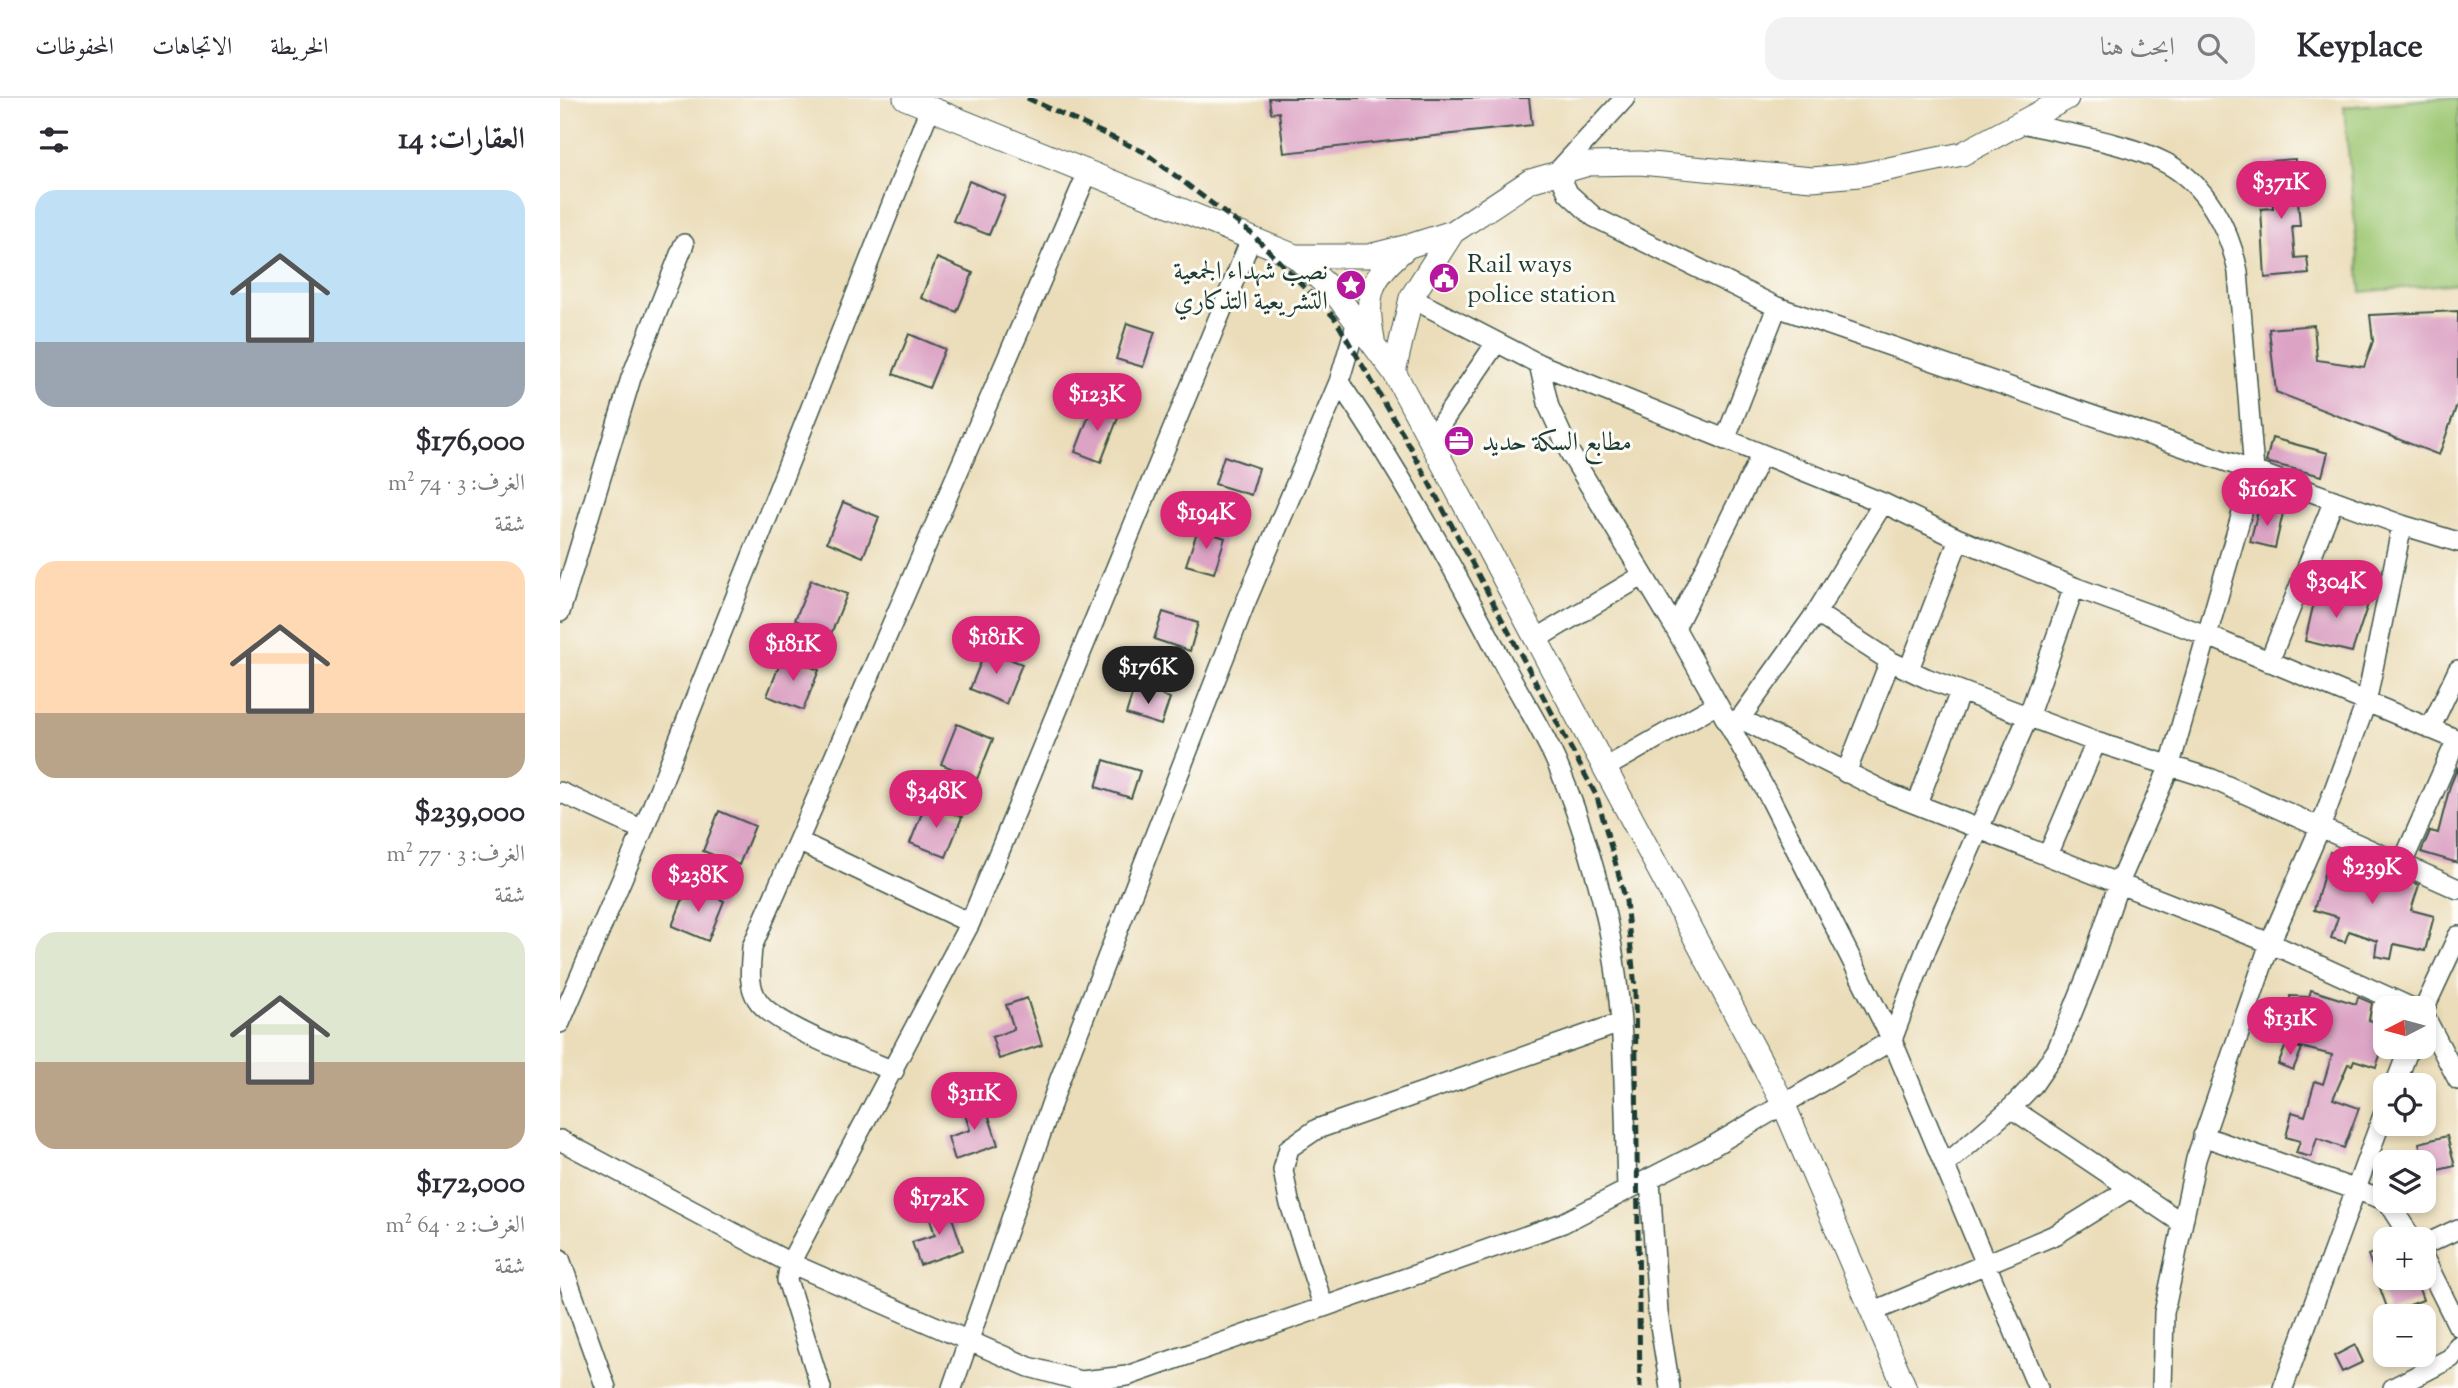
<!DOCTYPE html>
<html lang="ar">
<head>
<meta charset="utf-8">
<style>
	:root { --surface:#fff; --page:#f2f2f3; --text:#2b2b33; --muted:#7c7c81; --line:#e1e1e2; --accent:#db2777 }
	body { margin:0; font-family:"Sorts Mill Goudy",Amiri,serif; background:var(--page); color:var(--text); direction:rtl; height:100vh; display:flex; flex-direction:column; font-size:26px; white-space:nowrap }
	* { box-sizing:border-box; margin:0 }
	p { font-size:23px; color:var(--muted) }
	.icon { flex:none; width:38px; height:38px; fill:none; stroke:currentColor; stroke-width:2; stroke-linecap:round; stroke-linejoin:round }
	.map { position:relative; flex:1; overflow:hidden; direction:ltr }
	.sheet { display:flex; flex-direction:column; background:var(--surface); width:560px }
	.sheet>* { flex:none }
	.needle { width:46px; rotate:264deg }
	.tools { position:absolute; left:1813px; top:898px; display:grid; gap:14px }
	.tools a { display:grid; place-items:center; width:63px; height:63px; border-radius:14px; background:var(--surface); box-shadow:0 4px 10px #0003; font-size:35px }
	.price { position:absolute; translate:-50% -60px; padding:0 16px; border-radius:24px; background:var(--accent); color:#fff; font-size:23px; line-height:46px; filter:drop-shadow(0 2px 4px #0008) }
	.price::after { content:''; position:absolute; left:50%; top:42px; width:21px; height:16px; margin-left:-10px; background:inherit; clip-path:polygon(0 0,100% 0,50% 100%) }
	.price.on { background:#222; color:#fff }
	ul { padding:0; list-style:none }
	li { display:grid; align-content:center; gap:14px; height:371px; padding:0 35px }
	li span { display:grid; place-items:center; height:217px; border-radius:21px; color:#555 }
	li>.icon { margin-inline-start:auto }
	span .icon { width:126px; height:126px; fill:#fffc; stroke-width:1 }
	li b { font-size:30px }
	h2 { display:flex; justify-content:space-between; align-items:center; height:84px; padding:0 35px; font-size:30px }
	header { display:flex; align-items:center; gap:42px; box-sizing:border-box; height:98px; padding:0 35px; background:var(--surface); border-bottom:2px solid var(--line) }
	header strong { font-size:33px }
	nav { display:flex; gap:38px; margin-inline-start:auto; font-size:24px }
	.search { width:490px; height:63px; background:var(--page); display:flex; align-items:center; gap:18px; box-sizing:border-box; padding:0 24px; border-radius:21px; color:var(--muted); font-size:26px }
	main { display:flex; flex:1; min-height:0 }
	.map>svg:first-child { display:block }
	.green { fill:#9ec773; stroke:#5e8254; stroke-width:2 }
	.building { fill:#dca3c4 }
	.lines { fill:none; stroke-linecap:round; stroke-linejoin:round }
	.minor-casing { stroke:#3e5548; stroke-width:22 }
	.tertiary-casing { stroke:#3e5548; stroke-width:25 }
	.minor { stroke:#fff; stroke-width:19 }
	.tertiary { stroke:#fff; stroke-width:23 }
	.rail { stroke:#1f3d34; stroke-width:5; stroke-dasharray:10 5; stroke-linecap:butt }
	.labels { text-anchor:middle; stroke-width:6; stroke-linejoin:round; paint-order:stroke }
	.poi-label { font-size:26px; fill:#1f3d34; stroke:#fdfcf7; text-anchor:start }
</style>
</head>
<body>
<header>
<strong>Keyplace</strong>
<div class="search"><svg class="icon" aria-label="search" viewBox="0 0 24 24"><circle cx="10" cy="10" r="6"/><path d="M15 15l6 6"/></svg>ابحث هنا</div>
<nav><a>الخريطة</a><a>الاتجاهات</a><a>المحفوظات</a></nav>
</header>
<main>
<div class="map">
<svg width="1898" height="1290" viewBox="0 0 1898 1290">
	<rect width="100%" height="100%" fill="#fdfcf7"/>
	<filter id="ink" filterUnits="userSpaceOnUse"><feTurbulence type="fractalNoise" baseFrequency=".0143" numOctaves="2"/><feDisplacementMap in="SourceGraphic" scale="14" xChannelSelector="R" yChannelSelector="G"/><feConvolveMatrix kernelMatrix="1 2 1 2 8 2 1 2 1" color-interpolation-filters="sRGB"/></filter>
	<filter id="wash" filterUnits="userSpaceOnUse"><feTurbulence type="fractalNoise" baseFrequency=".00686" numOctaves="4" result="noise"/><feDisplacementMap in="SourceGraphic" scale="28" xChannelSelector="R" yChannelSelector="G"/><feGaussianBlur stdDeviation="1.57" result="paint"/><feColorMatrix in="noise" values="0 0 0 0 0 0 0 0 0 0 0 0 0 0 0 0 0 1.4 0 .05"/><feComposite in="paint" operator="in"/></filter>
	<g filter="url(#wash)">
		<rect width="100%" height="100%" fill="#ebddb9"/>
		<path class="green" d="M 1880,0 L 1898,0 L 1898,185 L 1801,194 L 1784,9 Z"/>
		<g id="blocks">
			<path class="building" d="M 709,0 L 969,0 L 972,27 L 724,55 L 719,14 L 711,15 Z
				M 1735,61 L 1740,128 L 1732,128 L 1735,160 L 1747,159 L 1749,176 L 1705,180 L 1701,111 L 1713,110 L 1711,79 L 1697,79 L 1696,64 Z
				M 409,83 L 445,98 L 429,137 L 393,123 Z
				M 377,160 L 413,175 L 397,214 L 361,200 Z
				M 1898,213 L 1898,304 L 1879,357 L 1716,294 L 1709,231 L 1754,227 L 1757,262 L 1804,269 L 1813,243 L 1810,217 Z
				M 567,225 L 595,234 L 583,269 L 556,261 Z
				M 349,236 L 385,251 L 369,290 L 333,276 Z
				M 533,307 L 559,317 L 541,364 L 515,354 Z
				M 1712,340 L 1768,355 L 1762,378 L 1706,364 Z
				M 664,358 L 699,370 L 691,397 L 655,386 Z
				M 283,404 L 319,419 L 303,459 L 267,444 Z
				M 1699,409 L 1723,415 L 1715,450 L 1690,444 Z
				M 638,431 L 665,440 L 654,475 L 626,467 Z
				M 251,482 L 287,496 L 271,536 L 235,522 Z
				M 1757,491 L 1809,503 L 1792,554 L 1745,543 Z
				M 603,514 L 638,525 L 630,553 L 594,541 Z
				M 426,551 L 462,566 L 446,606 L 410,591 Z
				M 223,558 L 259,572 L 243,612 L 207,598 Z
				M 575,588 L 610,600 L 601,627 L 566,616 Z
				M 397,626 L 433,641 L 417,681 L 381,666 Z
				M 544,662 L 580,673 L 571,700 L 536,689 Z
				M 1898,669 L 1898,765 L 1861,754 L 1870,733 L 1878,735 L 1890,688 Z
				M 366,705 L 402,719 L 386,759 L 350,745 Z
				M 159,713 L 195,728 L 179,767 L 143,753 Z
				M 1770,754 L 1797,759 L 1817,768 L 1814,779 L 1843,788 L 1845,781 L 1859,787 L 1851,812 L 1874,818 L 1865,853 L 1834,846 L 1831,861 L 1815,858 L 1817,843 L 1789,833 L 1785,844 L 1771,840 L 1778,819 L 1754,812 Z
				M 128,788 L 164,803 L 148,843 L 112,828 Z
				M 1751,892 L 1796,906 L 1798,899 L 1812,905 L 1809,922 L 1825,927 L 1825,943 L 1816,969 L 1794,962 L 1792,967 L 1788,966 L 1773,1001 L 1799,1010 L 1784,1050 L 1757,1040 L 1751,1059 L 1736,1055 L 1740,1043 L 1726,1039 L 1732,1014 L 1745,1018 L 1755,983 L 1763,986 L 1772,957 L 1737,948 L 1745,916 L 1730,915 L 1730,898 L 1749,899 Z
				M 467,900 L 482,947 L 439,961 L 432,939 L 454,931 L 446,907 Z
				M 1727,945 L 1742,951 L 1733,972 L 1718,966 Z
				M 423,1000 L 438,1047 L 395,1062 L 388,1039 L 410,1032 L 402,1007 Z
				M 1887,1038 L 1895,1068 L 1866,1075 L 1859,1045 Z
				M 1822,1057 L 1825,1058 L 1825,1073 L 1816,1071 Z
				M 387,1105 L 403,1152 L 360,1167 L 352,1144 L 375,1137 L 367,1112 Z
				M 1825,1150 L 1825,1180 L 1855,1180 L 1863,1202 L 1829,1215 L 1808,1157 Z
				M 1795,1247 L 1803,1264 L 1782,1274 L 1774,1258 Z"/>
		</g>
	</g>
	<g filter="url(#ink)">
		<use href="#blocks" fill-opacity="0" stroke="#3e5548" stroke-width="2"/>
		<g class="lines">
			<g class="minor-casing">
				<path id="minor" d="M 1065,0 L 998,73 L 1008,95 L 1034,119 L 1217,209 L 1694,373 L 1842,427 L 1898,444
					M 851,200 L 979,266 L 1323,405 L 1399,441 L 1514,489 L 1646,537 L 1898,642
					M 979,266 L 989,309 L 1010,355 L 1115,530 L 1211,702 L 1332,942 L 1478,1290
					M 779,284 C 840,373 892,467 942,563 C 959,596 980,628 995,661 C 1014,704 1029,751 1041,797 C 1066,892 1064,995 1067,1092
					M 870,342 L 936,245
					M 1165,342 L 1217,209
					M 0,514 L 71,280 L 124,146
					M 1256,515 L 1330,563 L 1366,580 L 1536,644 L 1652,681 L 1898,791
					M 1115,530 L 1201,358
					M 976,541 L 1082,478
					M 1709,564 L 1774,402
					M 1349,571 L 1399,441
					M 1179,620 L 1330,696 L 1710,845 L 1852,910
					M 1174,629 L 1256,515 L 1323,405
					M 1870,631 L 1898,572
					M 1045,670 L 1155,607
					M 1286,675 L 1330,563
					M 0,694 L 83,732
					M 1357,706 L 1400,594
					M 238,743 L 410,825
					M 1488,757 L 1536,644
					M 1841,768 L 1897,641
					M 1864,911 L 1898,838
					M 1864,917 L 1898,982
					M 0,925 L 83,732 L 370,10
					M 334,973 C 304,961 212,927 197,901 C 187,885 191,867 192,849 L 528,74
					M 1835,987 L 1850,948
					M 1451,1010 L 1622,1125
					M 1643,1038 L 1825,1102
					M 0,1042 L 230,1165 L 469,1269 L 521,1283 L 567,1278 L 1003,1125 L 1153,1048 L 1332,942 L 1367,849 L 1468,619 L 1514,489
					M 1385,1067 L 1451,1010 L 1473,987 L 1497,952 L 1529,873 L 1559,785 L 1609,670 L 1694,373 L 1678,174 C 1670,132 1646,86 1606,65 C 1569,45 1504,35 1462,25
					M 1090,1080 L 1098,1215 L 1110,1290
					M 1827,1102 L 1852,1141
					M 1864,1147 L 1898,1131
					M 1864,1160 L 1898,1228
					M 0,1161 L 46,1290
					M 763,1207 L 729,1103 L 723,1072 L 729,1050 L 757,1031 L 1060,925
					M 1312,1214 L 1497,1136 L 1569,1091
					M 261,1290 L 227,1182 L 230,1165 L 410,825 L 691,141
					M 392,1290 L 500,981 L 684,508 L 779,284 L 797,223
					M 1602,1290 L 1604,1215 L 1636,1061 L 1710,845 L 1760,730 L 1806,605 L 1842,427
					M 1723,1290 L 1825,1012
					M 1833,1290 L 1891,1260 L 1898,1248"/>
			</g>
			<g class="tertiary-casing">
				<path id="tertiary" d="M 345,0 L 735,158 L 809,158 L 849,148 L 893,134 L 970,83 L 1029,66 L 1080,65 L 1252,81 L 1299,77 L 1402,56 L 1507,0
					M 735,158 L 775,195 L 834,274 L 1223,1005 L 1345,1290
					M 813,241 C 804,196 811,179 846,150
					M 834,274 L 851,200 L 893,134"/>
			</g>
			<use href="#minor" class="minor"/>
			<use href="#tertiary" class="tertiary"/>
			<path class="rail" d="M 467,0 L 584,54 L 691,135 L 774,219 L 844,338 L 1037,699 L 1066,803 L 1075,890 L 1080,1290"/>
		</g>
	</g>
	<defs>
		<g id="civic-disc" transform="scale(1.575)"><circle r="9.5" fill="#b5179e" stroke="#fdfcf7"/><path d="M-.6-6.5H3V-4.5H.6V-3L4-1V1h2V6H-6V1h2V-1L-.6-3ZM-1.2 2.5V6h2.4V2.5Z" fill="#fff"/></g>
		<g id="sight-disc" transform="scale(1.575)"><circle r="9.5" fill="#b5179e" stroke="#fdfcf7"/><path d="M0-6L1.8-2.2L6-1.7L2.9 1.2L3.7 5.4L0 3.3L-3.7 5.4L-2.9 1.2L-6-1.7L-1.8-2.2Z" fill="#fff"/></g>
		<g id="office-disc" transform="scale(1.575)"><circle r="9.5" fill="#b5179e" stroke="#fdfcf7"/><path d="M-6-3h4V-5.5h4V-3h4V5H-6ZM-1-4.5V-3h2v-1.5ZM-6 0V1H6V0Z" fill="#fff"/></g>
	</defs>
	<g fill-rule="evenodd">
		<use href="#civic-disc" x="884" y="180"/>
		<use href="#sight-disc" x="791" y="187"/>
		<use href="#office-disc" x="899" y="343"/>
	</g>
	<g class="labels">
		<g class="poi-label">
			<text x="907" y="174">Rail ways<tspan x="907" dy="30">police station</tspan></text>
			<text x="768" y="181" text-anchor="end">نصب شهداء الجمعية<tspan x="768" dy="30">التشريعية التذكاري</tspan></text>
			<text x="922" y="352">مطابع السكة حديد</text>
		</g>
	</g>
</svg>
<div class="tools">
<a><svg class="needle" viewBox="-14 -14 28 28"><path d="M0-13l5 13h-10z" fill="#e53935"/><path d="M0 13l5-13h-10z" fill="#7c7c81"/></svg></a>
<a><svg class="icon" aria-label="locate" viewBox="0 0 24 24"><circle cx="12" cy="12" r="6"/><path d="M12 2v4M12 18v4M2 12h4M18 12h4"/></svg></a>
<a><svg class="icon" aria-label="layers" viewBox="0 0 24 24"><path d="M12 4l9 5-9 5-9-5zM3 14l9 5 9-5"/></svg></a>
<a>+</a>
<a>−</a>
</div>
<b class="price" style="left:1721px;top:123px">$371K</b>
<b class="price" style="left:537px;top:335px">$123K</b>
<b class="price" style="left:1707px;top:430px">$162K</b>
<b class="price" style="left:646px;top:453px">$194K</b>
<b class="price" style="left:1776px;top:522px">$304K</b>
<b class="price" style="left:436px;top:578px">$181K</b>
<b class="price" style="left:233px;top:585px">$181K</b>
<b class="price on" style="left:588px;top:608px">$176K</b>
<b class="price" style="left:376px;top:732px">$348K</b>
<b class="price" style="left:1812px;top:808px">$239K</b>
<b class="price" style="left:138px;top:816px">$238K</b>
<b class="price" style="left:1730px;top:959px">$131K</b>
<b class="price" style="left:414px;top:1034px">$311K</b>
<b class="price" style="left:379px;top:1139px">$172K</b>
</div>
<section class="sheet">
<h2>العقارات: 14<svg class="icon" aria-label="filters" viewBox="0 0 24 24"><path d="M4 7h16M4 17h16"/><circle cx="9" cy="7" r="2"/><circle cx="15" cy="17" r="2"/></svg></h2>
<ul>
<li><span style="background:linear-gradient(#bfe0f5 70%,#9aa5b1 0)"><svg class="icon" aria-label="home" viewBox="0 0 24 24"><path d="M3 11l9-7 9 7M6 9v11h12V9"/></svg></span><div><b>$176,000</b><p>الغرف: 3 · 74 m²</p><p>شقة</p></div></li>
<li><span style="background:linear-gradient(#ffd9b3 70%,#b9a48a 0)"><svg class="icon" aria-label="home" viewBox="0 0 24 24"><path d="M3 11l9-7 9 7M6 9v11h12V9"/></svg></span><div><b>$239,000</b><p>الغرف: 3 · 77 m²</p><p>شقة</p></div></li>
<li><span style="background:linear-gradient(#dfe7d0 60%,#b9a48a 0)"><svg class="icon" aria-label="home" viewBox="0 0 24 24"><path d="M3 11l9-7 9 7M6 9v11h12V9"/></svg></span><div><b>$172,000</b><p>الغرف: 2 · 64 m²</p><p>شقة</p></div></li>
</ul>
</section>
</main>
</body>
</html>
